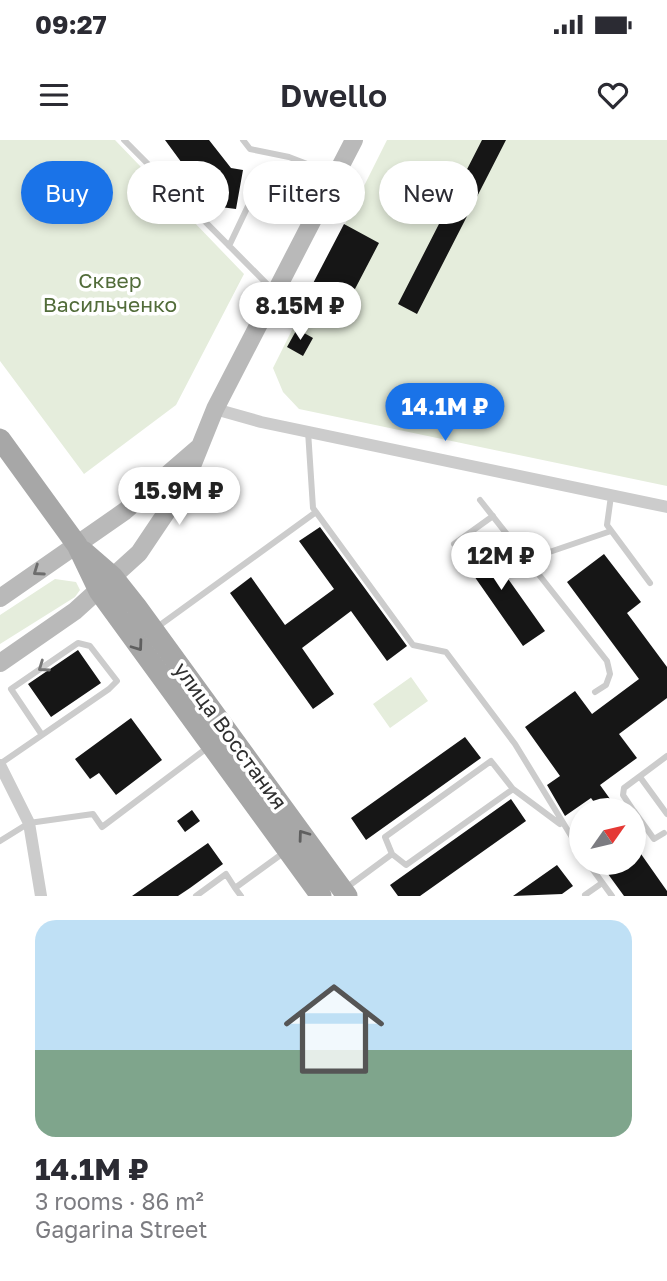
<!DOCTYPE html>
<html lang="en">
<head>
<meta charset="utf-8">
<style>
	:root { --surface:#fff; --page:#f7f7f7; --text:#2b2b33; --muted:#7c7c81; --line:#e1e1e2; --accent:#1a73e8 }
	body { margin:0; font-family:"Golos Text",sans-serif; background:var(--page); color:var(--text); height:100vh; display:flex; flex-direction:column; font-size:26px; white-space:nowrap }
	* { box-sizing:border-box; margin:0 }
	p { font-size:23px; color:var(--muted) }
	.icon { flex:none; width:38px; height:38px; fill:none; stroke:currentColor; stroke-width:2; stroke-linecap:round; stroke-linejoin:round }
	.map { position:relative; height:756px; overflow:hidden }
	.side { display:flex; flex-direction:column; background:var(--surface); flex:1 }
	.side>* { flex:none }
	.banner { position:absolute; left:21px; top:21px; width:626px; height:63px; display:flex; gap:14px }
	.needle { width:46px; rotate:56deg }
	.buttons { position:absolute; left:569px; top:658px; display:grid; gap:14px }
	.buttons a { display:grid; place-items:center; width:77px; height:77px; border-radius:50%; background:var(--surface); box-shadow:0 4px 10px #0003; font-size:35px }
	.price { position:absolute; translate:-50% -60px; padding:0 16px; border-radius:24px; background:#fff; color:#222; font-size:23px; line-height:46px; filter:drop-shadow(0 2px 4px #0008) }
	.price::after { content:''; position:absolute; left:50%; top:42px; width:21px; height:16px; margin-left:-10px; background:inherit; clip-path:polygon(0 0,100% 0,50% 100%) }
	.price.active { background:var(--accent); color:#fff }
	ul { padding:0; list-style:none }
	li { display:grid; align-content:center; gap:14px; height:371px; padding:0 35px }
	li+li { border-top:2px solid var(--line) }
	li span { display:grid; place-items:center; height:217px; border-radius:21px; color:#555 }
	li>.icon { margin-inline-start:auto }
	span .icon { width:126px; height:126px; fill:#fffc; stroke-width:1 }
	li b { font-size:30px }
	.chip { padding:0 24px; border-radius:32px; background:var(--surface); box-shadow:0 4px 10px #0003; font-size:24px; line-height:63px }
	.chip.active { background:var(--accent); color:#fff }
	.status { display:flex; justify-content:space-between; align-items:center; height:49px; padding:0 35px; background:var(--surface); direction:ltr }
	.status svg { height:19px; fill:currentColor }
	header { display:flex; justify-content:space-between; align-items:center; height:91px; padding:0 35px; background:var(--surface); font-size:32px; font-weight:600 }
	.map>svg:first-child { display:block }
	.green { fill:#e5eddc }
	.building { fill:#161616 }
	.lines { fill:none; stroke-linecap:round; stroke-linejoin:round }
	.lane { stroke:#ccc; stroke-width:6 }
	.street { stroke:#ccc; stroke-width:12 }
	.secondary { stroke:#b9b9b9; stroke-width:18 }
	.primary { stroke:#a7a7a7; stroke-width:21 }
	.oneway { stroke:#6d6d6d }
	.oneway2 { stroke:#5f5f5f }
	.oneway3 { stroke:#767676 }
	.labels { text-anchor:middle; stroke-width:7; stroke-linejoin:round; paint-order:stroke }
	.park-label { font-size:21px; fill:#526c3a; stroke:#fff }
	.street-label { font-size:21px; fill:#2f2f2f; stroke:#fff }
</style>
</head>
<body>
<div class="status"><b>09:27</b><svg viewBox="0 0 49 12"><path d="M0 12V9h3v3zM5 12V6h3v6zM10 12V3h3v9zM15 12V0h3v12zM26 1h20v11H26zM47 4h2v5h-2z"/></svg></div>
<header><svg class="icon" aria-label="menu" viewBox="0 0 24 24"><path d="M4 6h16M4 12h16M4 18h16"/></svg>Dwello<svg class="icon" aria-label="heart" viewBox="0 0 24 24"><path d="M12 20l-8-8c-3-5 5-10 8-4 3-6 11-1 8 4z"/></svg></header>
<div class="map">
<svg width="667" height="756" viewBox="0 0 667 756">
	<rect width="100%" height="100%" fill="#fff"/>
	<path class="green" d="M 0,0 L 115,0 L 244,134 L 176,265 L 84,334 L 0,221 Z
		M 387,0 L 667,0 L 667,346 L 299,269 L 283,252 L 273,228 Z
		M 55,439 L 76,442 L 80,450 L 75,457 L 0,504 L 0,475 Z
		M 411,537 L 428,561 L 390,588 L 373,564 Z"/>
	<path class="building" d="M 165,0 L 209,0 L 231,28 L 243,30 L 236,69 L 197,64 L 201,49 Z
		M 482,0 L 506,0 L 417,174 L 398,164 Z
		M 344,84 L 379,103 L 344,170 L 309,151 Z
		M 297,189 L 313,198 L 303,216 L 287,207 Z
		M 320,387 L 407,506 L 387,521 L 351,471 L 302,508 L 334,554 L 313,569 L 230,453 L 251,437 L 285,485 L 334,449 L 299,401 Z
		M 479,398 L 545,491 L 523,506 L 458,413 Z
		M 604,414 L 641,462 L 627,473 L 667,527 L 667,558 L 619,594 L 637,618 L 600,645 L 618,670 L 600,670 L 591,658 L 565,676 L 547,645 L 560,636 L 525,587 L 575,551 L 592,574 L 639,539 L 567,442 Z
		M 78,510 L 101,543 L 51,577 L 28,544 Z
		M 131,578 L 162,620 L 116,655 L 99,633 L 90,639 L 75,619 Z
		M 465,597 L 481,618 L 366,700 L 351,678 Z
		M 511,659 L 526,681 L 420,756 L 398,756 L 390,745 Z
		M 192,670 L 200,681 L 185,692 L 177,681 Z
		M 208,703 L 223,724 L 190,748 L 178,756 L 132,756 Z
		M 634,704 L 667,751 L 667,756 L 624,756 L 600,723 L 634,723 Z
		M 557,725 L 573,746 L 562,754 L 513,756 Z"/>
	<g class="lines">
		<path class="lane" d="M 124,0 L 273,150
			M 243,0 L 250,9 L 289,17 L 333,34
			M 229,106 L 259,43
			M 308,291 L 313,368 L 413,505 L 446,512 L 515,604 L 581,712
			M 611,356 L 607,385 L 650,443
			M 480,360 L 607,521 L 610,534 L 606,545 L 595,552
			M 454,404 L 493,376
			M 529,419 L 611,391
			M 156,488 L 316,372
			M 491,621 L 513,649 L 406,725 L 392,714 L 385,697 Z
			M 0,624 L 109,549 L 117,541 L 90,506 L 78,503 L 11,549 L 42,595
			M 640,637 L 667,674
			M 513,649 L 560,684
			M 633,670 L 623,655 L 624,648 L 667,616
			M 634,671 L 654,699 L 664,693
			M 0,701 L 29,683 L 93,674 L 102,687 L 207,608
			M 588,723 L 612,756
			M 346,748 L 392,714
			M 585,755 L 602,743
			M 196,756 L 226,734 L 235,748
			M 241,756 L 235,748 L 286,711"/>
		<path class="street" d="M 215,269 L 261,282 L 667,367
			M 0,625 L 29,683 L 41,756"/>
		<path class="secondary" d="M 0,458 L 125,371 L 198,308
			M 0,523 L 75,471 L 139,413 L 184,346 L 215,269 L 354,0"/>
		<path class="primary" d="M 0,299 L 77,405 L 99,451 L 321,756
			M 83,411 L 113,437 L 136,466 L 347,756"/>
	</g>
	<defs><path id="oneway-chevron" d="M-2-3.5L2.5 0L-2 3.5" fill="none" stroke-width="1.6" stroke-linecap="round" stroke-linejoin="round" transform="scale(1.75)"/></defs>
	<use class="oneway" href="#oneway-chevron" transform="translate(38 431) rotate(145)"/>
	<g class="oneway2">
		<use href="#oneway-chevron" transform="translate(138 506) rotate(54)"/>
		<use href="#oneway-chevron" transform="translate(303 695) rotate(-126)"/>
	</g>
	<use class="oneway3" href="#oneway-chevron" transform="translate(43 527) rotate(145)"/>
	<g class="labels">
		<g class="park-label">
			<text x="110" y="148">Сквер<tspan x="110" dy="24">Васильченко</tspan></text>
		</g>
		<g class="street-label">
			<text transform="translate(230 596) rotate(54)" y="7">улица Восстания</text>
		</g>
	</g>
</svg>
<div class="buttons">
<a><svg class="needle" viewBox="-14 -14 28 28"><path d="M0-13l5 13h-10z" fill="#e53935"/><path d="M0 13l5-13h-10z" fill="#7c7c81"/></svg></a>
</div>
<b class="price" style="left:300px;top:202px">8.15M ₽</b>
<b class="price active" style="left:445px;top:303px">14.1M ₽</b>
<b class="price" style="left:179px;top:387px">15.9M ₽</b>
<b class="price" style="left:501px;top:452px">12M ₽</b>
<div class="banner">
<a class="chip active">Buy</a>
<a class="chip">Rent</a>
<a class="chip">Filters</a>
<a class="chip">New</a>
</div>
</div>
<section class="side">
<ul>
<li><span style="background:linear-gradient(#bfe0f5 60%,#7fa58c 0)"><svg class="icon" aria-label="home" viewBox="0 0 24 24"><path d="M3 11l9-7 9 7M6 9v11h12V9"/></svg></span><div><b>14.1M ₽</b><p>3 rooms · 86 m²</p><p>Gagarina Street</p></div></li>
</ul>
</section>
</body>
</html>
